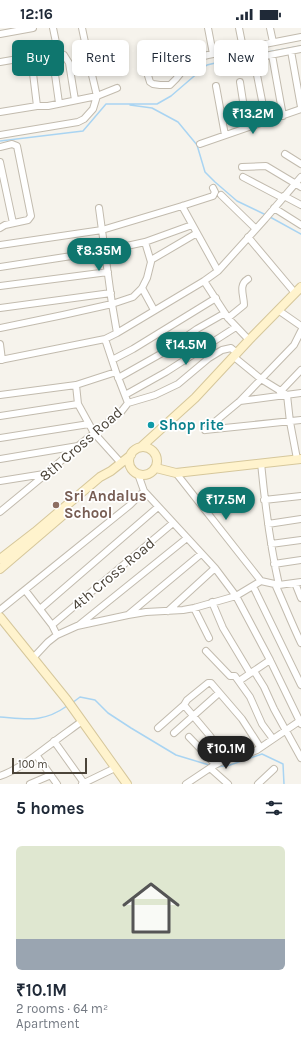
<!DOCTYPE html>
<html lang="en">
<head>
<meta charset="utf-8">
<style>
	:root { --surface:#fff; --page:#f6f6f7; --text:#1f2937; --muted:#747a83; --line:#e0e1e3; --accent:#0f766e }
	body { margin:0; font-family:Karla,sans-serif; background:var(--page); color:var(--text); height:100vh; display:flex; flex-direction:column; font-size:15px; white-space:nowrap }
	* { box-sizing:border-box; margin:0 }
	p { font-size:13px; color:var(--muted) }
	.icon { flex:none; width:22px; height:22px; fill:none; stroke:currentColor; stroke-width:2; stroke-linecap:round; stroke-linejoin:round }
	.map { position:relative; height:756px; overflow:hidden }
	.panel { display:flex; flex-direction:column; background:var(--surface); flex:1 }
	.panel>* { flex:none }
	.guide { position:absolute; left:12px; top:12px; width:277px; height:36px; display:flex; gap:8px }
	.scale { position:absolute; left:12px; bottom:10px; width:75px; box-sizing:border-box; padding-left:4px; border:2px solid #4b4439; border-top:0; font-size:11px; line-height:14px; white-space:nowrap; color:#4b4439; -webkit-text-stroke:3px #fff; paint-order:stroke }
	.price { position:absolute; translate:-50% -34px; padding:0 9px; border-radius:14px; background:var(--accent); color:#fff; font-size:13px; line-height:26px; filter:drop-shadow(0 1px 2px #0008) }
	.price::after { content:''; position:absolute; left:50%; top:24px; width:12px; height:9px; margin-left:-6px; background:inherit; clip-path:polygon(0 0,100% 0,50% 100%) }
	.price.selected { background:#222; color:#fff }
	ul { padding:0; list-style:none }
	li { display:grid; align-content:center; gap:8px; height:212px; padding:0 16px }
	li+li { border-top:1px solid var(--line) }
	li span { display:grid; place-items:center; height:124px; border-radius:6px; color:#555 }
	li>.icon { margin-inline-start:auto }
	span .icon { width:72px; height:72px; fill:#fffc; stroke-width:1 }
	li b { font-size:17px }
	h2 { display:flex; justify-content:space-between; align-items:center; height:48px; padding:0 16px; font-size:17px }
	.tag { padding:0 14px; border-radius:6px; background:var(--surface); box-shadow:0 2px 6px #0003; font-size:14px; line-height:36px }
	.tag.selected { background:var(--accent); color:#fff }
	.status { display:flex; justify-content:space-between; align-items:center; height:28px; padding:0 20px; background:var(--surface); direction:ltr }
	.status svg { height:11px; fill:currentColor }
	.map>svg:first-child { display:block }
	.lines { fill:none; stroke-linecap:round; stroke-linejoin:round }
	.stream { stroke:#a9d4f2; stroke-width:1.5 }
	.street-casing { stroke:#c2bbae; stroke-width:8 }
	.secondary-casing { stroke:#d6c79b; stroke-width:10 }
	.street { stroke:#fff; stroke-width:6 }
	.secondary { stroke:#fff3cd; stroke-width:8 }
	.culture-dot { fill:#0f9aa8; stroke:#fff; stroke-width:1.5 }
	.education-dot { fill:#8d6e63; stroke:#fff; stroke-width:1.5 }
	.labels { text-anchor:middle; stroke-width:3.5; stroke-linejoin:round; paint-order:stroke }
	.culture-label { font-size:15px; font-weight:bold; fill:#0d838f; stroke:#fff; text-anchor:start }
	.street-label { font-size:15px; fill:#4b4439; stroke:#fff }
	.education-label { font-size:15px; font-weight:bold; fill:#785e54; stroke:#fff; text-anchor:start }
</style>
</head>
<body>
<div class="status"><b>12:16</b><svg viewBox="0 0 49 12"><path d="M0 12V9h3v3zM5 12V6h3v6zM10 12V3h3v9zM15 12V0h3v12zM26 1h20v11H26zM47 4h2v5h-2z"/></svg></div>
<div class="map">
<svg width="301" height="756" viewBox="0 0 301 756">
	<rect width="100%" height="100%" fill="#f6f3ec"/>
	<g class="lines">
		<path class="stream" d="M 130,77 L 152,80 L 178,94 L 197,117 L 205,144 L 215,154 L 237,173 L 266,187
			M 0,113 L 83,103 L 106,76 L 157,76 L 171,68 L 207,37 L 240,29 L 301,18
			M 270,189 L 301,206
			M 72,675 L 80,669 L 95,672 L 108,685 L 131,700 L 176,727 L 209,737
			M 0,689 C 27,691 43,695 67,678
			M 217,739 L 230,737 L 262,726 L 283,736 L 284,756"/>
		<g class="street-casing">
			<path id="street" d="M 53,0 L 58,24
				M 208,0 L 213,26
				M 239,0 L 243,20
				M 270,0 L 273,14
				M 0,6 L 33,0
				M 291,23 L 301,79
				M 52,25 L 59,75
				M 272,27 L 283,88
				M 265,28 L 301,21
				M 31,29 L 37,78
				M 0,34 L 58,24 L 64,27 L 69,35 L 75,72
				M 146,41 L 150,54 L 153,56 L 160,57 L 170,57 L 176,51 L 192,31 L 208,27 L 301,9
				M 257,47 L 266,93
				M 240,54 L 247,99
				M 216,58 L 225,107
				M 0,84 L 37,78 L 48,78 L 97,68 L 117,60
				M 0,107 L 78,94 L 84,91 L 93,81 L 97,68 L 92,47 L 82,0
				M 200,116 L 301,81
				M 0,119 L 12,116 L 17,118 L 31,188 L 28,192 L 5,197 L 0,200
				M 285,126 L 301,136
				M 0,134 L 13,195
				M 242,139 L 266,138 L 301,159
				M 243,149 L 283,170
				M 221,167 L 256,201
				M 284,168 L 301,177
				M 182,178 L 218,243
				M 99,180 L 112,276 L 117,305
				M 274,180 L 301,197
				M 248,209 L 295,265
				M 0,217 L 102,202 L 182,178 L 213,168 L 215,164 L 213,160
				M 151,232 L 197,205
				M 0,239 L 104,223 L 145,214 L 192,197
				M 204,253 L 228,290 L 249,312
				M 0,258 L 108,244
				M 142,260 L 154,282
				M 0,280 L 111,265
				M 278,282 L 301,298
				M 228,290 L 244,277 C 244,267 238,257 248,251
				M 0,300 L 63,287 L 112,276 L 133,269 L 142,260 L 147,250 L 151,234 L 145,214
				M 0,316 L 2,332
				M 234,329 L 261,351 L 287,367 L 290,394 L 297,431
				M 0,332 L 105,311 L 117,305 L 204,253 L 218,243 L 265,191 L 301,149
				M 112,332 L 133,321 L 216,270
				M 118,350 L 164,324 L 197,301 L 225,285
				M 76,357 L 78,376 L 94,405 L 121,435
				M 280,364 L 301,342
				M 0,367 L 76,357 L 116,344
				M 125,367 L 166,344 L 236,299
				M 240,373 L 301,365
				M 128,375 L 155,367 L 178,356 L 209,330 L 222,322 L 231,320 L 237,325
				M 0,388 L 78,376
				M 205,402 L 240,373 L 294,317 L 301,303
				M 205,402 L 301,392
				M 0,410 L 89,396
				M 0,431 L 78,418
				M 261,435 C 265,476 270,517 279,557
				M 176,445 L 261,553
				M 138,446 L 144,463 L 215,540 L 236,568 L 270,632 L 301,696
				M 0,453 L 44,446
				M 264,472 L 301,468
				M 0,484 L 46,446 L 78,418 L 121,384 L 128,375 L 116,344 L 105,311
				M 268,496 L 301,491
				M 271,516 L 301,512
				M 274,536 L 301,532
				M 295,555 L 301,570
				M 275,556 C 284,576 292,596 301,615
				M 253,558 L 301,657
				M 25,562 L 52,597 L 57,607
				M 212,574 L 223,600 L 250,645
				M 194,580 L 209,610
				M 40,581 L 158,479
				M 0,582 L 130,477 L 144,463
				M 168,583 L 215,540
				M 129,586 L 201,526
				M 52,597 L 173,495
				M 79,597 L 187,510
				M 206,623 L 230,648 L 235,648 L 250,669 L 262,696 L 273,711
				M 33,630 L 48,614 L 57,607 L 77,598 L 128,587 L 146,584 L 183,582 L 194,580 L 236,568 L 261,553 L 279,557 L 301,554
				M 254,643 L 264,659 L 274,681 L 301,730
				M 239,653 L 270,632
				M 158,700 L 184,677
				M 174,705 L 219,665
				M 189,709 L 215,736
				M 54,713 L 84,755
				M 37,728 L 57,756
				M 226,731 L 210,708 L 184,677 L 187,672 L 208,655 L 211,655 L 242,691 L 260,719
				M 210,740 L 228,756
				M 0,748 C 20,741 37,726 55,713 C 64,706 73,700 82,693
				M 30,756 L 51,747
				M 82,756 L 115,740
				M 186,756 L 213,738 L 226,731 L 242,728 L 257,722 L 301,692
				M 258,756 L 274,741"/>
		</g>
		<g class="secondary-casing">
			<path id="secondary" d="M129 433a14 14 0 1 1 28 0a14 14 0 1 1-28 0Z
				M 141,419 L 195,370 L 249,312 L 301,259
				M 156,440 L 176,445 L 301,431
				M 0,531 L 35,504 L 100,449 L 111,443 L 131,427
				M 0,541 L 62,488
				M 0,589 L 67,672 L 127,756"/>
		</g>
		<use href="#street" class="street"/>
		<use href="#secondary" class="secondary"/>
	</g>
	<circle class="culture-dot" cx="151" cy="397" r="4"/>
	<circle class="education-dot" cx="56" cy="477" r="4"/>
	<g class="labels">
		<g class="culture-label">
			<text x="159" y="402">Shop rite</text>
		</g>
		<g class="street-label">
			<text transform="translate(81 416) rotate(-41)" y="5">8th Cross Road</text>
			<text transform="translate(113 546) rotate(-40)" y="5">4th Cross Road</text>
		</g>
		<g class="education-label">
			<text x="64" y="473">Sri Andalus<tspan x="64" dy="17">School</tspan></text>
		</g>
	</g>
</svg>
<div class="scale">100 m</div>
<b class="price" style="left:253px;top:107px">₹13.2M</b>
<b class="price" style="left:99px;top:244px">₹8.35M</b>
<b class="price" style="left:186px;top:338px">₹14.5M</b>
<b class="price" style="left:226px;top:493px">₹17.5M</b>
<b class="price selected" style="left:226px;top:742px">₹10.1M</b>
<div class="guide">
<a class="tag selected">Buy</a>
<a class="tag">Rent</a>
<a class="tag">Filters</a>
<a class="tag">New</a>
</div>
</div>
<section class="panel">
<h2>5 homes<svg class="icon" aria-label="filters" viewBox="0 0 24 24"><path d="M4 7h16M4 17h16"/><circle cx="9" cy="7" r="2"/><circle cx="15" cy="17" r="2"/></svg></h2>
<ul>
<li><span style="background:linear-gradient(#dfe7d0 75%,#9aa5b1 0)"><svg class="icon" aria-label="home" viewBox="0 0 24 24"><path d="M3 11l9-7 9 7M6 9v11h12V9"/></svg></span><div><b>₹10.1M</b><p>2 rooms · 64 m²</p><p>Apartment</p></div></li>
</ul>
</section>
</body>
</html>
